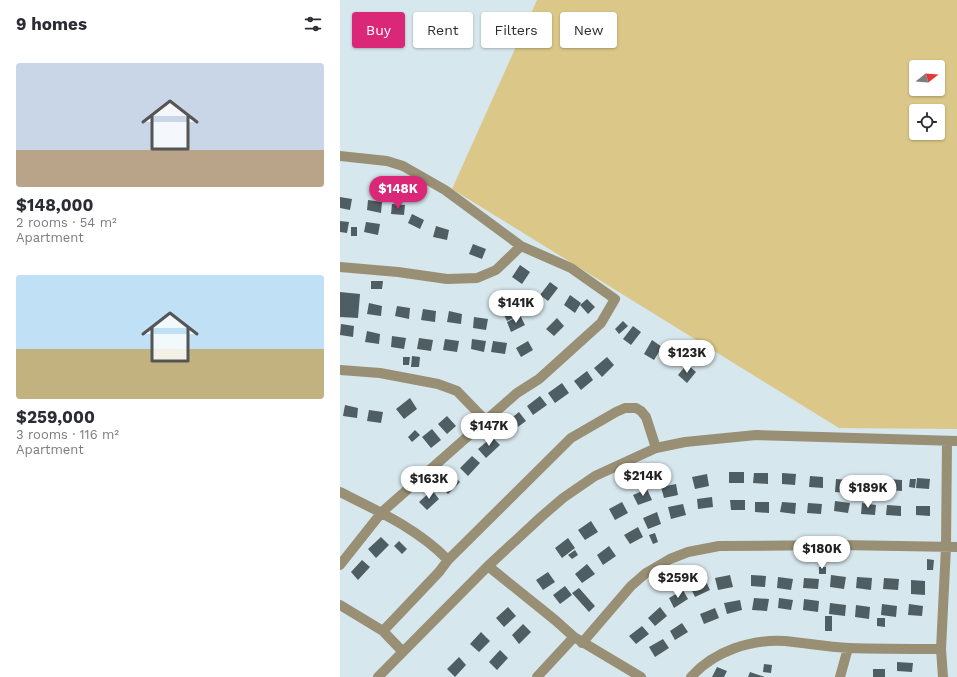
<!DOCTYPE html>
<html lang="en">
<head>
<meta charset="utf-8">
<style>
	:root { --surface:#fff; --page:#f7f7f7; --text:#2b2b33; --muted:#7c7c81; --accent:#db2777 }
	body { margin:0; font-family:"Work Sans",sans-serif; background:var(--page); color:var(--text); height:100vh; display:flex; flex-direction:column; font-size:15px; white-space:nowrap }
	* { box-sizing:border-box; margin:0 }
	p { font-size:13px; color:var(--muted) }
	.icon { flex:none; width:22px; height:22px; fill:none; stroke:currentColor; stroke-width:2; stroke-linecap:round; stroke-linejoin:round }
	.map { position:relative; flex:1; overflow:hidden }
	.sheet { display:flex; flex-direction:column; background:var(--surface); width:340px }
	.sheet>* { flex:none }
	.hud { position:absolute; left:12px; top:12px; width:380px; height:36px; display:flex; gap:8px }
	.needle { width:26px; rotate:73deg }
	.buttons { position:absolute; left:569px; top:60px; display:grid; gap:8px }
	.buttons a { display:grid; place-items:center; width:36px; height:36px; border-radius:4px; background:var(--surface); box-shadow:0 1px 3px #0004; font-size:20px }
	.price { position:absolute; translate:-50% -34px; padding:0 9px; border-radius:14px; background:#fff; color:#222; font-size:13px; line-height:26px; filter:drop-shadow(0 1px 2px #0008) }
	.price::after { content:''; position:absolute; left:50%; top:24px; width:12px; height:9px; margin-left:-6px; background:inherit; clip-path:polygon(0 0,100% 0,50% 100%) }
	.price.active { background:var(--accent); color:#fff }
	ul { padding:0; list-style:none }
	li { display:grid; align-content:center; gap:8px; height:212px; padding:0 16px }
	li span { display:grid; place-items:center; height:124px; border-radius:4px; color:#555 }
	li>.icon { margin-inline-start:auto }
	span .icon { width:72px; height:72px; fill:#fffc; stroke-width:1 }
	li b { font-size:17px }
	h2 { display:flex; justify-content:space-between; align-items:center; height:48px; padding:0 16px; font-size:17px }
	.chip { padding:0 14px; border-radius:4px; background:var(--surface); box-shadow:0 1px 3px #0004; font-size:14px; line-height:36px }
	.chip.active { background:var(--accent); color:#fff }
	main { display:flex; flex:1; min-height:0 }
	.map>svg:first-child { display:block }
	.green { fill:#dbc788; fill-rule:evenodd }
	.building { fill:#4f5e63 }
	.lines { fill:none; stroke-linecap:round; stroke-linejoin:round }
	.minor { stroke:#988f74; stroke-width:10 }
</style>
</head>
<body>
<main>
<section class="sheet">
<h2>9 homes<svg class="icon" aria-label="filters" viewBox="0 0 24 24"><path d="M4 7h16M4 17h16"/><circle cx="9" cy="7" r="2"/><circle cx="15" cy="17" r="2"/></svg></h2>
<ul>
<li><span style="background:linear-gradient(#c9d6e8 70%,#b9a48a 0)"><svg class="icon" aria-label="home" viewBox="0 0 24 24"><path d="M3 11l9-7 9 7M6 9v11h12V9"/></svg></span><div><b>$148,000</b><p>2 rooms · 54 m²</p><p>Apartment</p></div></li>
<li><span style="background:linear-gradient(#bfe0f5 60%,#c2b280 0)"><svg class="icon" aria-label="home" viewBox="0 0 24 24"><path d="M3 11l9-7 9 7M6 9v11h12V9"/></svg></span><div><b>$259,000</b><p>3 rooms · 116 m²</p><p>Apartment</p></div></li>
</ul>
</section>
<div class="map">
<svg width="617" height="677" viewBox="0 0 617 677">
	<rect width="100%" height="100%" fill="#d6e7ed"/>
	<path class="green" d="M 197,0 L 617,0 L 617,429 L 499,428 L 112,189 ZM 576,67 L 598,67 L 598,89 L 576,89 ZM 576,111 L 598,111 L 598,133 L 576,133 Z"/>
	<path class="building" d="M 0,197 L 12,199 L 10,210 L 0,208 Z
		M 28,200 L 42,202 L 41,213 L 27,210 Z
		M 52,204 L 65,205 L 64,215 L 51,214 Z
		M 72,214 L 84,220 L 80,229 L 68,223 Z
		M 0,221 L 9,222 L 7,233 L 0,232 Z
		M 26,222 L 40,224 L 38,235 L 24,232 Z
		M 96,226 L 109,230 L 107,240 L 93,237 Z
		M 11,227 L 17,227 L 17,236 L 11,236 Z
		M 133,244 L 146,249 L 142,259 L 129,254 Z
		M 180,265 L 190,272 L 182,284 L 172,277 Z
		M 31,281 L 43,281 L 42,289 L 31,289 Z
		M 210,282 L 218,288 L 208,301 L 200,295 Z
		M 0,292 L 20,294 L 18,318 L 0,317 Z
		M 230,295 L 241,303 L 235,313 L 224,305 Z
		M 247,299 L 255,307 L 248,314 L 240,305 Z
		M 29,303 L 42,306 L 41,316 L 27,314 Z
		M 57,306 L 70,308 L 69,319 L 55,316 Z
		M 173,308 L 177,316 L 167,321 L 163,313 Z
		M 83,309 L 96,311 L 95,322 L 81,320 Z
		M 109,311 L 122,314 L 121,324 L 107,322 Z
		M 180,315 L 185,325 L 171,332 L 167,322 Z
		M 134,317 L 148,319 L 146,330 L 133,328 Z
		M 217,318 L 224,326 L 214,336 L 206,329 Z
		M 283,321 L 288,326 L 279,334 L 275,329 Z
		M 1,324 L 14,326 L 13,337 L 0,335 Z
		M 293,326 L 301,332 L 291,345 L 283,339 Z
		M 27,331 L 40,334 L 39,344 L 25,342 Z
		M 52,336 L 66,338 L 64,349 L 51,347 Z
		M 79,338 L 93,340 L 91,351 L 77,349 Z
		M 105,339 L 119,341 L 117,352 L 103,350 Z
		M 132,339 L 146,341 L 144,352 L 131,349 Z
		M 312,340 L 322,347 L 314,360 L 304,354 Z
		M 153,341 L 167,343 L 165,354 L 151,352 Z
		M 188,341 L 193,350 L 181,357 L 176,348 Z
		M 72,356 L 80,357 L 79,367 L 71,367 Z
		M 63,357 L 70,357 L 69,365 L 63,365 Z
		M 267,357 L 274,365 L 262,377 L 254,368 Z
		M 347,364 L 356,372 L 347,383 L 338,375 Z
		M 247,371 L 253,380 L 241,390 L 234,381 Z
		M 222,383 L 229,393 L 215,403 L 208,393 Z
		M 200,396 L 207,405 L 193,415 L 187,406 Z
		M 70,398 L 77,409 L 64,419 L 56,409 Z
		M 5,405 L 18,408 L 17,418 L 3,416 Z
		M 29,410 L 43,412 L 41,423 L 27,421 Z
		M 179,412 L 186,421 L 171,432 L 165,423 Z
		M 107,416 L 116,426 L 107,434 L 98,424 Z
		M 92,429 L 101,440 L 91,448 L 82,437 Z
		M 75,430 L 80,435 L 72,442 L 68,437 Z
		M 152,437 L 160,445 L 146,458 L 138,449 Z
		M 132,456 L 140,463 L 128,476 L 120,468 Z
		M 389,472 L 404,472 L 404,483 L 389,483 Z
		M 111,473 L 120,482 L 108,494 L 99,485 Z
		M 414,473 L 428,473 L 428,484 L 413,483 Z
		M 442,473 L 456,474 L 455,485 L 442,484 Z
		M 367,474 L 369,486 L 355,489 L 352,477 Z
		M 470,476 L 483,477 L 483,488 L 469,487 Z
		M 511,476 L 517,476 L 516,494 L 510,494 Z
		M 577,478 L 590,479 L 589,489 L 576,488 Z
		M 496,479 L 509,480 L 508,493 L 495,492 Z
		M 548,479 L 562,480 L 562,491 L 547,490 Z
		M 570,479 L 576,479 L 575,488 L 569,487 Z
		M 522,480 L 537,481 L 536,492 L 521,491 Z
		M 336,484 L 338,495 L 324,498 L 321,487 Z
		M 307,489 L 312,500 L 298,505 L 293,495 Z
		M 92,490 L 99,499 L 87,510 L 79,502 Z
		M 372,497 L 373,507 L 358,509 L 357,499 Z
		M 390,500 L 405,500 L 405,510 L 391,510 Z
		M 495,501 L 510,503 L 508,513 L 494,511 Z
		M 282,502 L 288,513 L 275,520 L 269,509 Z
		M 415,502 L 429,502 L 429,513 L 415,512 Z
		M 442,502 L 456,503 L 455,514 L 440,512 Z
		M 468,503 L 482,504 L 481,514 L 467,513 Z
		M 522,503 L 536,505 L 535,515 L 521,514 Z
		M 343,504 L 346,515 L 331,519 L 328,507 Z
		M 547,505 L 561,506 L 561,516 L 546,515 Z
		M 576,506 L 590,506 L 590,516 L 576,515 Z
		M 317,512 L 321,524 L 308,529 L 303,518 Z
		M 251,521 L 258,532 L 245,540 L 238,530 Z
		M 298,527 L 303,537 L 290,544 L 284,535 Z
		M 315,533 L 318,542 L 313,544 L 309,535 Z
		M 41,537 L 49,545 L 36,558 L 28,549 Z
		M 228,538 L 235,548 L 222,558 L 215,548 Z
		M 59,541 L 67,549 L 62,554 L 54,546 Z
		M 269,546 L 276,556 L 263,565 L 257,555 Z
		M 235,550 L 238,555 L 232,559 L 228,555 Z
		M 587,559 L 594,560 L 593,570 L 587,570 Z
		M 22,560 L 30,567 L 18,580 L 11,572 Z
		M 247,564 L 255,574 L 242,583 L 235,574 Z
		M 479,567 L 486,567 L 486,574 L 479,574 Z
		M 208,572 L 215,582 L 203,590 L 196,580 Z
		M 390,575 L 393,587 L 378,590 L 375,578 Z
		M 411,575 L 426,576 L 425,587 L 411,586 Z
		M 491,575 L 506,577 L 504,589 L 490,587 Z
		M 438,577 L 453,579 L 451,590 L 437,588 Z
		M 517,577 L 532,578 L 531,590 L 516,588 Z
		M 464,578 L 479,579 L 478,589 L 463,588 Z
		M 544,578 L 559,579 L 558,590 L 543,589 Z
		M 365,579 L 370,590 L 355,597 L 350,586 Z
		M 571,580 L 585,581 L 585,595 L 571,594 Z
		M 225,586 L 232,595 L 220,604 L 213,595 Z
		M 239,588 L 255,606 L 249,612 L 232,593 Z
		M 343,590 L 348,599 L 334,608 L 329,598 Z
		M 414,598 L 429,599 L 427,611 L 412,610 Z
		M 439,598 L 453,600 L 451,610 L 438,608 Z
		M 464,599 L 479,601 L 478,612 L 463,610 Z
		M 400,600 L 402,610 L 387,614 L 384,603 Z
		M 490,603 L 506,605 L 505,616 L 489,614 Z
		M 542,604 L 557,606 L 556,617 L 541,615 Z
		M 569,604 L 583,606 L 582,616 L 568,615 Z
		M 516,605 L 530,607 L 529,619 L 515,617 Z
		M 168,607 L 176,616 L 164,627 L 156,618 Z
		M 320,607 L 327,616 L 315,626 L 308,618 Z
		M 375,608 L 379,618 L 364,624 L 360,614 Z
		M 485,616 L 492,616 L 492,631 L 485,631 Z
		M 537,618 L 545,618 L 545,627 L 537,626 Z
		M 342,623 L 348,632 L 335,640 L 330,631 Z
		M 183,624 L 191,632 L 179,644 L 172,635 Z
		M 302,626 L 309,634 L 296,644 L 289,636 Z
		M 141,632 L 150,641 L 139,652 L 130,644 Z
		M 323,639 L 329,648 L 315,657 L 309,647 Z
		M 160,650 L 168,658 L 157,670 L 149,662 Z
		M 119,657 L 126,665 L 115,677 L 107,669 Z
		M 557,662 L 573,663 L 572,672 L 557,671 Z
		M 424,664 L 432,665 L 431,673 L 423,672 Z
		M 377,667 L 387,671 L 384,677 L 372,677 Z
		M 533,669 L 545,669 L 545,677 L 533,677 Z
		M 410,672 L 425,677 L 408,677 Z"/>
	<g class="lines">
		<path class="minor" d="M 0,156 L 47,161 L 63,166 L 105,190 L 181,246 L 231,268 L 275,299 L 261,323 L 199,379 L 177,393 L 42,512 L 0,565
			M 0,267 L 58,272 L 107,279 L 137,278 L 156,270 L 181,246
			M 0,370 L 40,373 L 98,384 L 117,391 L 146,421
			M 0,492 C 38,511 78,529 108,560 L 99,572 L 43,631
			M 108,560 L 231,438 L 276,412 L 285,408 L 296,408 L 301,411 L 306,417 L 316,448
			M 148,566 L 215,620 L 234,637 L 301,677
			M 0,605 L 43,631 L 63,652
			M 242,643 L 291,586 L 306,573 L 330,559 L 348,552 L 379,546 L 500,545 L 617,547
			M 38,677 L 148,566 L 201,517 L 223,498 L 255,476 L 316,448 L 345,442 L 416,435 L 617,441
			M 197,677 L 234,637
			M 351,677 C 374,651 411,639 445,641 C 466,643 488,647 509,648 C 540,649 571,649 601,649
			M 500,677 L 508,648
			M 603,677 L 601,649 L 606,547 L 607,441"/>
	</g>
</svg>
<div class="buttons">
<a><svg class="needle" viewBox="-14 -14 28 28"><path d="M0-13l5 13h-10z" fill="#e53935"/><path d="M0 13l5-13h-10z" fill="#7c7c81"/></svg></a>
<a><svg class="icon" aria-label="locate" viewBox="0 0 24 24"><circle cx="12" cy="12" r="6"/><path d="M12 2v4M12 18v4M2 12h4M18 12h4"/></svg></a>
</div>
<b class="price active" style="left:58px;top:210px">$148K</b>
<b class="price" style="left:176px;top:324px">$141K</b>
<b class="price" style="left:347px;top:374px">$123K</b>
<b class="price" style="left:149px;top:447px">$147K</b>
<b class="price" style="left:303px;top:497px">$214K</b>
<b class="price" style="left:89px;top:500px">$163K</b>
<b class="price" style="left:528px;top:509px">$189K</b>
<b class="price" style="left:482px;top:570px">$180K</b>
<b class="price" style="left:338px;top:599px">$259K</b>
<div class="hud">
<a class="chip active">Buy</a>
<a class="chip">Rent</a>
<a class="chip">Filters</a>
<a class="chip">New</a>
</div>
</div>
</main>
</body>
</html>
